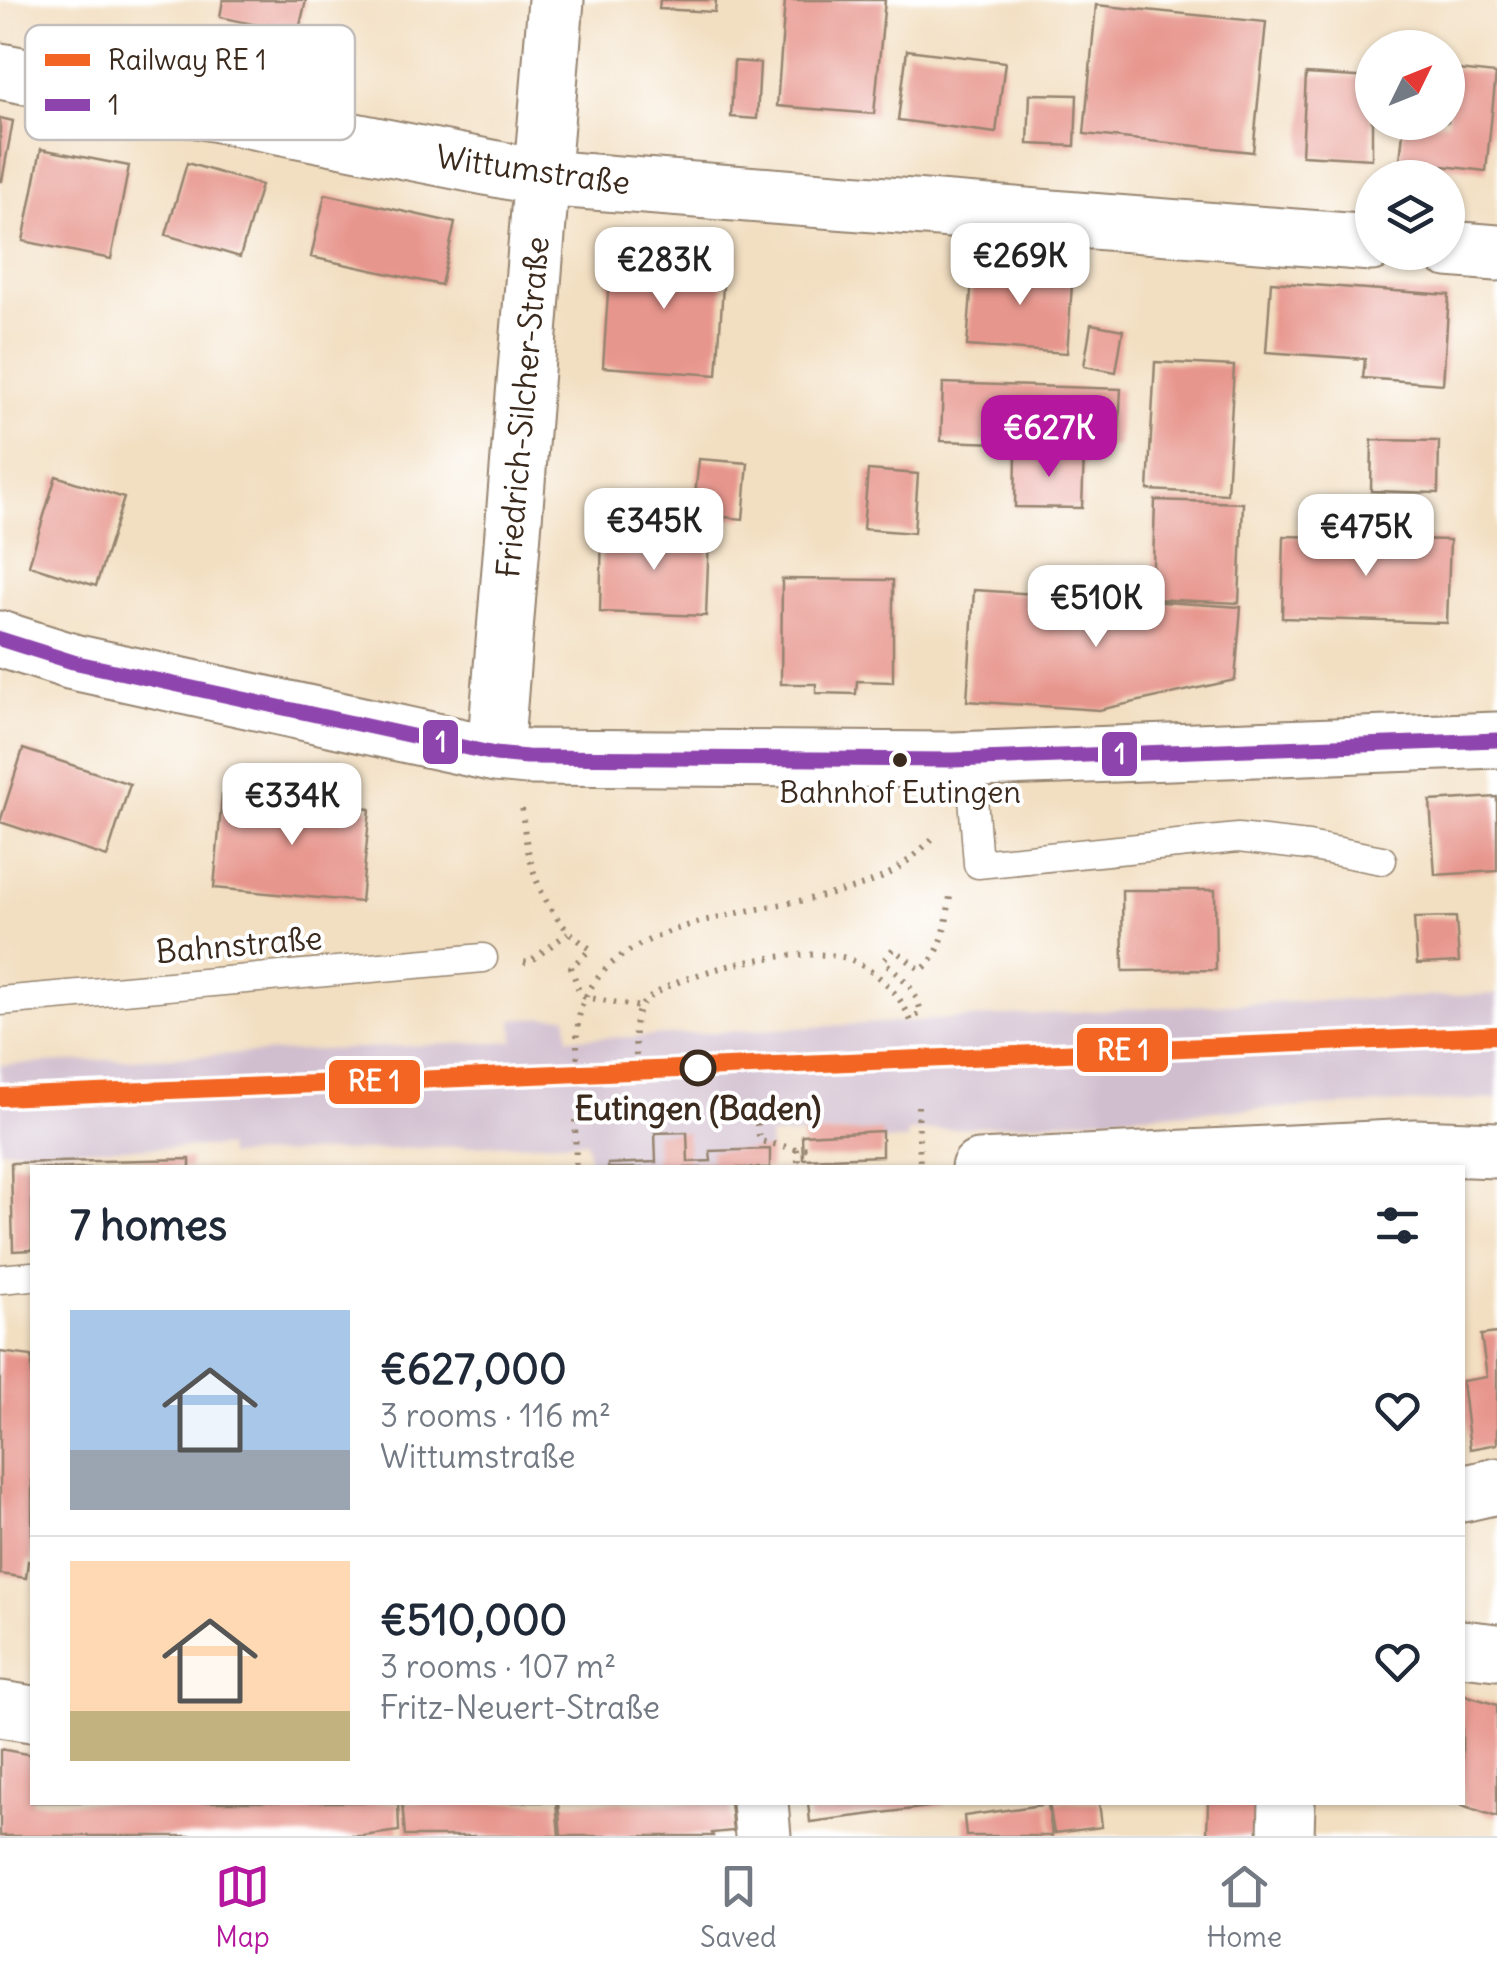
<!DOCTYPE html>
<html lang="en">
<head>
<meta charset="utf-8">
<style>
	:root { --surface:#fff; --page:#f2f2f3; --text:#1f2937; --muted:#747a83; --line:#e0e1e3; --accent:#b5179e }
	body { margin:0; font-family:Delius,sans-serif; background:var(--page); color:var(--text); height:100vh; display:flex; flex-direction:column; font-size:38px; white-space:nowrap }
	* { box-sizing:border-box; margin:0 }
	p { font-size:32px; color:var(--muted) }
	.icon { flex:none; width:55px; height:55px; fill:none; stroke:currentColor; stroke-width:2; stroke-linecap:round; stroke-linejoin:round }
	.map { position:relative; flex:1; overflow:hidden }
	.panel { position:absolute; left:30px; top:1165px; width:1435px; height:640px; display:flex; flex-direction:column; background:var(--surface); border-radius:0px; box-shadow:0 2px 8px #0004 }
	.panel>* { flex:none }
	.needle { width:65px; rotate:47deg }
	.fabs { position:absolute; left:1355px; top:30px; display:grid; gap:20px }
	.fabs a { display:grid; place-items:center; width:110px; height:110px; border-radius:50%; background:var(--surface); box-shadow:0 2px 8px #0004; font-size:50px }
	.price { position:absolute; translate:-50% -85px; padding:0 22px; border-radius:20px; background:#fff; color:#222; font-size:32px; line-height:65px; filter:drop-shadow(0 2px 5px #0008) }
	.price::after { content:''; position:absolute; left:50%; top:60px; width:30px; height:22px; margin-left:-15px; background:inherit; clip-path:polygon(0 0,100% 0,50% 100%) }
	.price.selected { background:var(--accent); color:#fff }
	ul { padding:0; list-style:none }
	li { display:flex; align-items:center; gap:30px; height:250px; padding:0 40px }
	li+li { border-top:2px solid var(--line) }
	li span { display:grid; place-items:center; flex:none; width:280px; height:200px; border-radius:0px; color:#555 }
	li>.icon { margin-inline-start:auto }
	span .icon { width:120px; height:120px; fill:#fffc; stroke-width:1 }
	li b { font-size:42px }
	h2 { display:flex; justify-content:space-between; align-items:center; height:120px; padding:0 40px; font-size:42px }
	.menu { display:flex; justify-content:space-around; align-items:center; height:140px; border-top:2px solid var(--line); background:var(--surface); font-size:28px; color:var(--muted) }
	.menu a { display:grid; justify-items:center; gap:5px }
	.menu .selected { color:var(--accent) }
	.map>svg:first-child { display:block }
	.industrial { fill:#d0bdce }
	.building { fill:#e7968d }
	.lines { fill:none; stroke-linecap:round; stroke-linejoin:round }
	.service-casing { stroke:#96846f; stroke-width:31 }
	.minor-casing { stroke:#96846f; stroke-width:59 }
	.tertiary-casing { stroke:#96846f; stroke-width:59 }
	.path { stroke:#96846f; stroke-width:6; stroke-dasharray:2.5 8; stroke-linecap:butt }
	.service { stroke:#fff; stroke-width:28 }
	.minor { stroke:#fff; stroke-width:55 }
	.tertiary { stroke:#fff; stroke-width:55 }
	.bus-1-casing { stroke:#fff; stroke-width:22 }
	.bus-1 { stroke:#8e44ad; stroke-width:15 }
	.rail-1-casing { stroke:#fff; stroke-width:25 }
	.rail-1 { stroke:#f26522; stroke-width:18 }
	.bus-dot { fill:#3b2a1e; stroke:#fff; stroke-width:4 }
	.stop-dot { fill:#fff; stroke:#3b2a1e; stroke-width:5 }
	.labels { text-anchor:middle; stroke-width:8; stroke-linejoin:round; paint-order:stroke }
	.bus-label { font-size:30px; fill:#3b2a1e; stroke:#fff }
	.street-label { font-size:32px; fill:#3b2a1e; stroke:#fff }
	.stop-label { font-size:32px; font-weight:bold; fill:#3b2a1e; stroke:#fff }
	.key { fill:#fff; stroke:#c4bfbc; stroke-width:2.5 }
	.key-label { font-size:28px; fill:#3b2a1e }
	.line-badge { stroke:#fff; stroke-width:4 }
	.badge-label { font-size:28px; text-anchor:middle; font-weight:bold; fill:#fff }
</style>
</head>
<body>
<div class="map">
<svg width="1497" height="1836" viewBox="0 0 1497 1836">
	<rect width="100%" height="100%" fill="#fff"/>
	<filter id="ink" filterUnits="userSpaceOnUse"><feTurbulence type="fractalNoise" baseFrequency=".01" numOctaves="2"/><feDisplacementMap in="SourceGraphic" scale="20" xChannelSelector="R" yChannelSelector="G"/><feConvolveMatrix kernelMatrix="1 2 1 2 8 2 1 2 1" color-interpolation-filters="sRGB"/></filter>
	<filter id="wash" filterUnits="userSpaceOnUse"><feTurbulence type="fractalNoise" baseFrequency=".0048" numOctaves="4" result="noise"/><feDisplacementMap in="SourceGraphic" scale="40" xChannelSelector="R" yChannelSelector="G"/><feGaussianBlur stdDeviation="2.25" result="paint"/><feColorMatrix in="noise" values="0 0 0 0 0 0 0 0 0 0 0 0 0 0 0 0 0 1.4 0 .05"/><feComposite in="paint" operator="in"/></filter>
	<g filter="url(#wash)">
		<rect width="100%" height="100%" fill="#f2dec0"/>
		<path class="industrial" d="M 1497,994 L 1497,1099 L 1147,1114 L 908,1132 L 907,1140 L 881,1141 L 881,1131 L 769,1136 L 770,1149 L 711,1152 L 711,1161 L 590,1165 L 586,1141 L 227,1156 L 226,1147 L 0,1149 L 0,1065 L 514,1041 L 513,1019 L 567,1016 L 568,1038 L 634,1037 L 1181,1006 Z"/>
		<g id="blocks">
			<path class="building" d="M 223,0 L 306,0 L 298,34 L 220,17 Z
				M 660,0 L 716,0 L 715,12 L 659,9 Z
				M 785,0 L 885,0 L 874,114 L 777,106 Z
				M 1096,5 L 1266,22 L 1253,152 L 1084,134 Z
				M 907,50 L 1005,62 L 996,133 L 898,120 Z
				M 734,61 L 760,63 L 757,119 L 731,117 Z
				M 1448,69 L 1496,74 L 1486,171 L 1400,161 L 1404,122 L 1448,122 Z
				M 1306,74 L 1372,78 L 1372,159 L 1302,155 Z
				M 1030,94 L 1077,95 L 1075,146 L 1028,144 Z
				M 0,118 L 13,121 L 2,181 L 0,181 Z
				M 41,149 L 129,166 L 111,259 L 23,241 Z
				M 187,163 L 261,185 L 240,257 L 166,235 Z
				M 325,194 L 455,223 L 441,285 L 311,257 Z
				M 611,248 L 725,256 L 717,375 L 603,367 Z
				M 973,264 L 1073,271 L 1067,353 L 967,346 Z
				M 1271,282 L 1449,295 L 1443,384 L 1363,378 L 1365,359 L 1266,352 Z
				M 1091,324 L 1123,330 L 1116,372 L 1084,366 Z
				M 1155,362 L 1234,366 L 1227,494 L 1148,490 Z
				M 943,383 L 1121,389 L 1118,447 L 941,441 Z
				M 1372,440 L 1439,441 L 1438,493 L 1371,491 Z
				M 1016,452 L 1084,453 L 1082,508 L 1015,507 Z
				M 699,459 L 748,463 L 743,519 L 693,514 Z
				M 868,470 L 918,474 L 914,533 L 863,529 Z
				M 56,476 L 124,498 L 96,586 L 29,565 Z
				M 1155,500 L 1243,503 L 1239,603 L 1152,599 Z
				M 602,531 L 709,535 L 706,616 L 600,612 Z
				M 1284,536 L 1450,540 L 1447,623 L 1282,618 Z
				M 782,579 L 893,580 L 893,682 L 857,681 L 856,694 L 816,693 L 816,684 L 781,684 Z
				M 974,590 L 1241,607 L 1235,680 L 1099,710 L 967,701 Z
				M 23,749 L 130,784 L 107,857 L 0,822 Z
				M 222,795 L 370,809 L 361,902 L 214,888 Z
				M 1497,797 L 1497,871 L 1435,875 L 1430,801 Z
				M 1122,890 L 1215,890 L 1216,970 L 1123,971 Z
				M 1456,917 L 1459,962 L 1417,964 L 1414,918 Z
				M 882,1131 L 882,1156 L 803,1159 L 802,1135 Z
				M 687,1132 L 688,1162 L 711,1161 L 710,1151 L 770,1149 L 770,1168 L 608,1168 L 608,1164 L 656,1162 L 655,1133 Z
				M 190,1159 L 190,1168 L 32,1168 L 32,1250 L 13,1251 L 11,1163 Z
				M 1497,1333 L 1497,1444 L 1470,1449 L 1462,1381 L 1487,1377 L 1481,1335 Z
				M 0,1352 L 32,1356 L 32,1562 L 28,1561 L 26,1578 L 0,1574 Z
				M 1462,1694 L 1497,1705 L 1497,1817 L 1462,1805 Z
				M 0,1749 L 32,1755 L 32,1802 L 398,1802 L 399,1831 L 363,1836 L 0,1836 Z
				M 402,1802 L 556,1802 L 559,1836 L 405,1836 Z
				M 558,1802 L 730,1802 L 733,1831 L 712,1833 L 713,1836 L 561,1836 Z
				M 808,1802 L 945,1802 L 945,1805 L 810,1822 Z
				M 1049,1802 L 1099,1802 L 1102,1827 L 1054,1833 Z
				M 1208,1802 L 1265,1802 L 1263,1836 L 1207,1836 Z
				M 1048,1804 L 1052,1836 L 966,1836 L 964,1816 Z"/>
		</g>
	</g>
	<g filter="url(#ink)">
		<use href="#blocks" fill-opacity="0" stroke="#96846f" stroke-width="2.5"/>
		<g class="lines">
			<g class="service-casing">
				<path id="service" d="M 970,758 L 978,864 L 1238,838 L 1308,846 L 1382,860
					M 0,1001 L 483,958
					M 0,1279 L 32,1276"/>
			</g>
			<g class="minor-casing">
				<path id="minor" d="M 0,71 L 542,178 L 1372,243
					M 1448,249 L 1497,253
					M 0,639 L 73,662 L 495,754 L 527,757 L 953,760 L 1497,740
					M 495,754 L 556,0
					M 979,1168 L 1415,1147 L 1497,1150
					M 1462,1648 L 1497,1652
					M 760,1802 L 763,1836
					M 1286,1836 L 1287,1802"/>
			</g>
			<g class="tertiary-casing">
				<path id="tertiary" d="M 1462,1494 L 1497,1486
					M 0,1709 L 32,1714"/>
			</g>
			<path class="path" d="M 522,809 C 527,865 542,918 591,949 L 571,967 L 579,991 L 585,997 L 640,1007
				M 524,962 L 528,963 L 568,933
				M 636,1056 C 635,1040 632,1017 643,1004 C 673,970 814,941 854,961 C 881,975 900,994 911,1021 L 921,1012 C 915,988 902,976 883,961 L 893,949 L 921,970 C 943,955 947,921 950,896
				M 577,1058 C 577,1038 576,1017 585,998 C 629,906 797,915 879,879 C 900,869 918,853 934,837
				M 918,1106 L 920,1168
				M 755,1113 L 760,1141 L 796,1149 L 810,1148
				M 575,1120 L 576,1168
				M 796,1149 L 799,1168"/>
			<use href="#service" class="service"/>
			<use href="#minor" class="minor"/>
			<use href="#tertiary" class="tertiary"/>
			<g class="bus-1-casing">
				<path id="bus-1" d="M 0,639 L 73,662 L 495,754 L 527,757 L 953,760 L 1497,740"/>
			</g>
			<use href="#bus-1" class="bus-1"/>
			<g class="rail-1-casing">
				<path id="rail-1" d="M 0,1097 L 1497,1035"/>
			</g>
			<use href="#rail-1" class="rail-1"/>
		</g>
	</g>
	<circle class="bus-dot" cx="900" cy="760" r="9"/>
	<circle class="stop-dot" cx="698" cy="1068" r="16"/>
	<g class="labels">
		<g class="bus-label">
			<text x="900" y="803">Bahnhof Eutingen</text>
		</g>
		<g class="street-label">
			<text transform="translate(533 170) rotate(8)" y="11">Wittumstraße</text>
			<text transform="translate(523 407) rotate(-85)" y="11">Friedrich-Silcher-Straße</text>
			<text transform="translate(239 945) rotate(-5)" y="11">Bahnstraße</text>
		</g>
		<g class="stop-label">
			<text x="698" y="1120">Eutingen (Baden)</text>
		</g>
	</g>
	<rect x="25" y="25" width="330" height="115" rx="15" class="key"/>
	<rect x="45" y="54" width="45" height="12" fill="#f26522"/>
	<rect x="45" y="99" width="45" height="12" fill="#8e44ad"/>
	<g class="key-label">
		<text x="108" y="70">Railway RE 1</text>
		<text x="108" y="115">1</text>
	</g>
	<g class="line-badge">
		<rect x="421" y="718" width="39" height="48" rx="10" fill="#8e44ad"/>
		<rect x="1100" y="730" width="39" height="48" rx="10" fill="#8e44ad"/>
		<rect x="1075" y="1026" width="95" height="48" rx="10" fill="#f26522"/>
		<rect x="327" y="1058" width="95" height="48" rx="10" fill="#f26522"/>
	</g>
	<g class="badge-label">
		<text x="441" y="752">1</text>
		<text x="1120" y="764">1</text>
		<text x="1123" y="1060">RE 1</text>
		<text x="374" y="1091">RE 1</text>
	</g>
</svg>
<div class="fabs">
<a><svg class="needle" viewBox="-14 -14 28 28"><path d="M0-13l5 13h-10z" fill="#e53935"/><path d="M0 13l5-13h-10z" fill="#747a83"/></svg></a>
<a><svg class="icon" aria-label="layers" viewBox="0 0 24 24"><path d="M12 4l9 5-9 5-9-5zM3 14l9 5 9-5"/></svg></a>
</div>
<b class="price" style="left:1020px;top:308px">€269K</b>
<b class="price" style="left:664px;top:312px">€283K</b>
<b class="price selected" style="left:1049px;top:480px">€627K</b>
<b class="price" style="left:654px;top:573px">€345K</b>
<b class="price" style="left:1366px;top:579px">€475K</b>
<b class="price" style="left:1096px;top:650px">€510K</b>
<b class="price" style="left:292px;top:848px">€334K</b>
<section class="panel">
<h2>7 homes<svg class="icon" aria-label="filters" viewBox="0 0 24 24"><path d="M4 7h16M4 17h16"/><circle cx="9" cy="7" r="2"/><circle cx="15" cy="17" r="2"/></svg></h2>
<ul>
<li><span style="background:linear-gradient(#a9c7e8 70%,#9aa5b1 0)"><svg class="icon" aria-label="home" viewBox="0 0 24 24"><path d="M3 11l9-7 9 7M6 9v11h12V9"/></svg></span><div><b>€627,000</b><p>3 rooms · 116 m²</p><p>Wittumstraße</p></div><svg class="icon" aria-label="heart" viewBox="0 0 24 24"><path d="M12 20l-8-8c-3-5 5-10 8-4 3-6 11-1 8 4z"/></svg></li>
<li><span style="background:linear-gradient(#ffd9b3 75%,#c2b280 0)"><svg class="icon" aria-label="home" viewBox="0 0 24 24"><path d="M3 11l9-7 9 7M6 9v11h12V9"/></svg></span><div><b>€510,000</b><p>3 rooms · 107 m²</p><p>Fritz-Neuert-Straße</p></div><svg class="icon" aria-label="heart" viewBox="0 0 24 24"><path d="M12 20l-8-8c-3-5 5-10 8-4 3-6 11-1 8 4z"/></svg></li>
</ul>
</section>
</div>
<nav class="menu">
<a class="selected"><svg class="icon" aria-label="map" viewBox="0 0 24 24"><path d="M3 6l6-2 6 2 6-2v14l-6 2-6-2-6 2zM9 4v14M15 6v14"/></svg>Map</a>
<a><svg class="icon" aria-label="saved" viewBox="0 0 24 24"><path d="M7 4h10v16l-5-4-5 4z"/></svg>Saved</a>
<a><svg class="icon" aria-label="home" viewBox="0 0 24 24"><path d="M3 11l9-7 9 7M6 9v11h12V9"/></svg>Home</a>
</nav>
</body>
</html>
